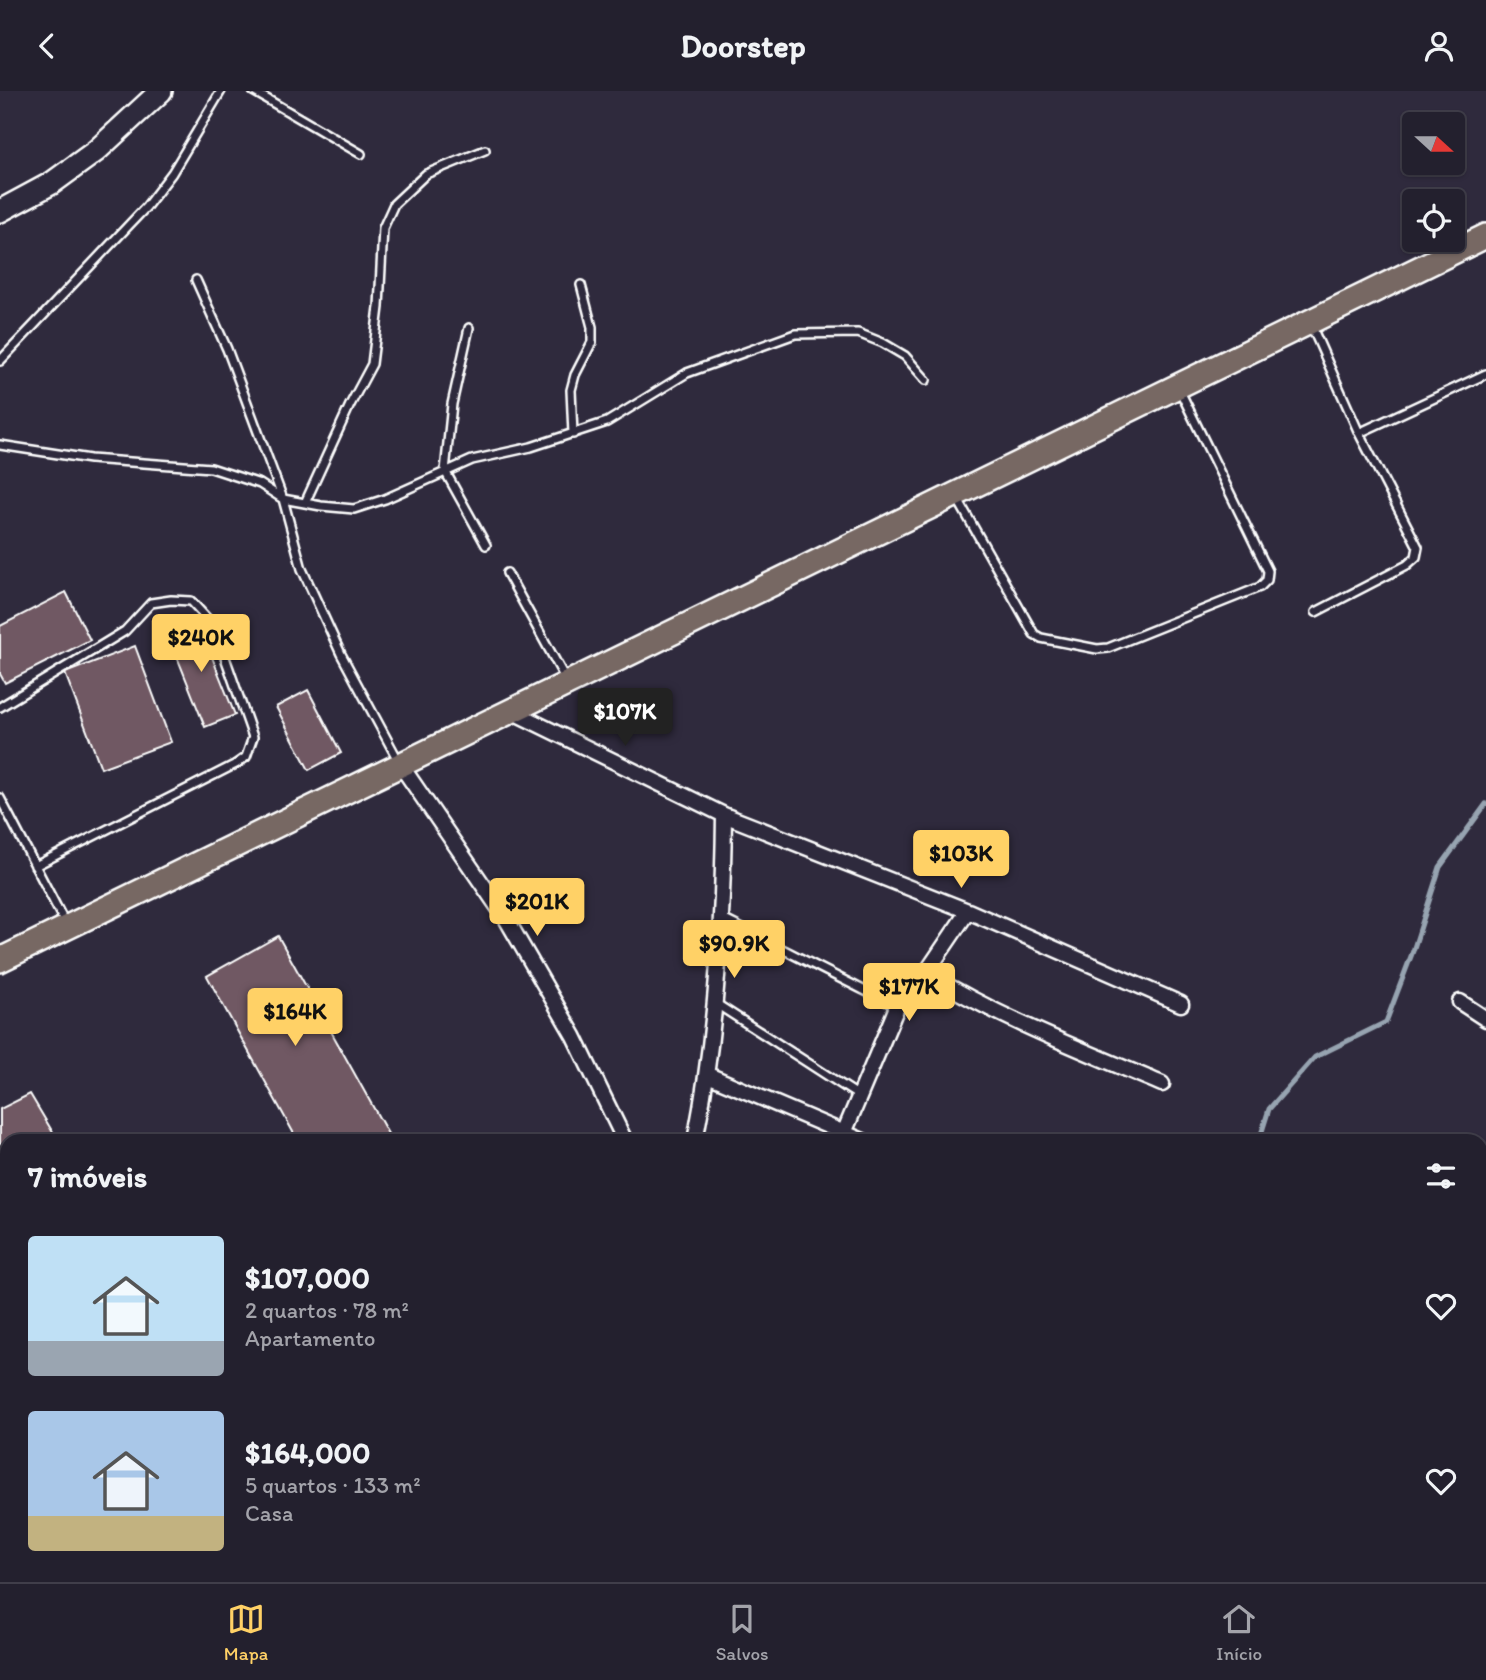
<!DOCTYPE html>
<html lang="pt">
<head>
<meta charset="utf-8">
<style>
	:root { --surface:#23202e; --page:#2b2836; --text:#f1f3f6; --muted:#a3a3aa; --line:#403e4a; --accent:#ffd166 }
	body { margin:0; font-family:Itim,sans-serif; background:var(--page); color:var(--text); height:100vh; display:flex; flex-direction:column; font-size:26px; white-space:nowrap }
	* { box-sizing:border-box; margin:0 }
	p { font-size:23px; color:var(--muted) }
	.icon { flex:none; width:38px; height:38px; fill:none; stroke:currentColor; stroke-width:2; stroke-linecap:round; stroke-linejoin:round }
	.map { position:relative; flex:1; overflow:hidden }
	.drawer { position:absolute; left:0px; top:1043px; width:1488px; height:448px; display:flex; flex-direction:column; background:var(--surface); border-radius:21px 21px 0 0; box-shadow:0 2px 5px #0004,0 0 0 2px var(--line) }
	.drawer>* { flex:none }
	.needle { width:46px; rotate:111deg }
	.controls { position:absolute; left:1402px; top:21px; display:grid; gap:14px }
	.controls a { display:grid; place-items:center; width:63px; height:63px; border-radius:7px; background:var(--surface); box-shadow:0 2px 5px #0004,0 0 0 2px var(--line); font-size:35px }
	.price { position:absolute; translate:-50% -60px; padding:0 16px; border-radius:7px; background:var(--accent); color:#111; font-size:23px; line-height:46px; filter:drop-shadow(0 2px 4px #0008) }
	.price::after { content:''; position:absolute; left:50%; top:42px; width:21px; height:16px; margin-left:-10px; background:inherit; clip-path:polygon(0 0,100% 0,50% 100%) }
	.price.active { background:#222; color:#fff }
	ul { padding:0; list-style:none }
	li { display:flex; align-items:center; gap:21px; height:175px; padding:0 28px }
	li span { display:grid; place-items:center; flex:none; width:196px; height:140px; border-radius:7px; color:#555 }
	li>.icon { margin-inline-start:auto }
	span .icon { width:84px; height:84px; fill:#fffc; stroke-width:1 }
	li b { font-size:30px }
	h2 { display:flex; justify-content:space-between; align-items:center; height:84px; padding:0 28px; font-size:30px }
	header { display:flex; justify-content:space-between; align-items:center; height:91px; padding:0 28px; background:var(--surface); font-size:32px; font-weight:800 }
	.tab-bar { display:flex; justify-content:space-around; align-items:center; height:98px; border-top:2px solid var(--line); background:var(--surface); font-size:19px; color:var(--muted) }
	.tab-bar a { display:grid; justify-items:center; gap:4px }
	.tab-bar .active { color:var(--accent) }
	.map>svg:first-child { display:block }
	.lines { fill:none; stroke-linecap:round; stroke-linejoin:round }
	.stream { stroke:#97a4b1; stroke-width:5 }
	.building { fill:#705963; stroke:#fff; stroke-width:2 }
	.lane-casing { stroke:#fff; stroke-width:12 }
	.street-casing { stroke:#fff; stroke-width:19 }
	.secondary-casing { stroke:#fff; stroke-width:26 }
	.primary-casing { stroke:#fff; stroke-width:28 }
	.lane { stroke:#2f2a3d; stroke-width:7 }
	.street { stroke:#2f2a3d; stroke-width:14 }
	.secondary { stroke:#2f2a3d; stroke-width:21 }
	.primary { stroke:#776864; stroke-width:23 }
</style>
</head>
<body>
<header><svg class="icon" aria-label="back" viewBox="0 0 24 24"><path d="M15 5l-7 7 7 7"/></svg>Doorstep<svg class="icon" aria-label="person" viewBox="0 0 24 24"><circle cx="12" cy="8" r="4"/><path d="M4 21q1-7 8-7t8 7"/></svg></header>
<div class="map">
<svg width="1486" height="1491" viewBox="0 0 1486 1491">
	<rect width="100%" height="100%" fill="#2f2a3d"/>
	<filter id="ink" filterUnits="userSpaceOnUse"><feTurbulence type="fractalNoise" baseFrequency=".0143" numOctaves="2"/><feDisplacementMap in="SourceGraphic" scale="14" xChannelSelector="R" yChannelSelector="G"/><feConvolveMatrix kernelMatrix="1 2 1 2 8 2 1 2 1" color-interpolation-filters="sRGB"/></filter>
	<g filter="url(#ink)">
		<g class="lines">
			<path class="stream" d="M 1259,1050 L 1269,1018 L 1315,966 L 1386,931 L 1413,860 L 1440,776 L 1486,713
				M 353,1491 L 355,1484"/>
		</g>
		<path class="building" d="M 66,501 L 90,549 L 5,592 L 0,583 L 0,535 Z
			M 198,531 L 235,624 L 205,636 L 168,543 Z
			M 135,555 L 171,651 L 101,677 L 65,582 Z
			M 308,599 L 341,662 L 309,679 L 276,616 Z
			M 278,845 L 392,1050 L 298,1050 L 207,885 Z
			M 30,1003 L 58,1050 L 7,1050 L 7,1090 L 0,1077 L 0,1018 Z"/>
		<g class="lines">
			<g class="lane-casing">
				<path id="lane" d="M 253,0 L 361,63
					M 196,189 L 227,258 L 283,408 L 302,478 L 341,563 L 398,669
					M 1311,234 L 1359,342 L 1418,456 L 1416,466 L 1407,474 L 1316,521
					M 469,237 L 452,313 L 445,380 L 486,454
					M 0,270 L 146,116 L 172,82 L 221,0
					M 1359,342 L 1486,283
					M 573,343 L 571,299 L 575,284 L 592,251 L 592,236 L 581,194
					M 0,354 L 90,368 L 211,377 L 260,393 L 283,408 L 321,415 L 354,418 L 385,408 L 472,369 L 531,356 L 607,331 L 687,282 L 795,243 L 858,242 L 883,252 L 905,265 L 926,289
					M 957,407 L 1034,543 L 1041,547 L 1097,558 L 1108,557 L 1260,496 L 1267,489 L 1268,480 L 1179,298
					M 305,412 L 350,314 L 372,273 L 379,216 L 383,137 L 394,113 L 426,83 L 485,59
					M 507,482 L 566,589
					M 0,616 L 125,540 L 151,512 L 171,509 L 191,510 L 214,535 L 253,646 L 246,666 L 236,673 L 35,775
					M 0,707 L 66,834
					M 721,827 L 897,916
					M 715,912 L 859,1005"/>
			</g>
			<g class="street-casing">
				<path id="street" d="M 511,620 L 724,724 L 968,820 L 1181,913
					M 400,673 L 507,829 L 574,945 L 625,1050
					M 926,882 C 1001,928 1082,959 1162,993
					M 1460,911 L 1486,928
					M 708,984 L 863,1050
					M 844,1042 L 897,916 L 926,882 L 968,820
					M 695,1050 C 716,943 723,833 724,724
					M 1480,1126 L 1486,1129
					M 1480,1224 L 1486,1227
					M 1480,1325 L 1486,1328
					M 1480,1431 L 1486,1434
					M 0,1458 L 7,1455
					M 1378,1484 L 1392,1491
					M 1190,1487 L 1197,1491
					M 233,1491 L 238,1484
					M 688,1491 L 706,1484"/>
			</g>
			<g class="secondary-casing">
				<path id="secondary" d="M 0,120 L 52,92 L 96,60 L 161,0"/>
			</g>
			<g class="primary-casing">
				<path id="primary" d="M 0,869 L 1486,145"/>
			</g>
			<use href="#lane" class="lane"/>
			<use href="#street" class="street"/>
			<use href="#secondary" class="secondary"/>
			<use href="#primary" class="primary"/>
		</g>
	</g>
</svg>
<div class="controls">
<a><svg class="needle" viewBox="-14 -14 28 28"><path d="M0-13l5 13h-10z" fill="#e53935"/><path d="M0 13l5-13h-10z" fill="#a3a3aa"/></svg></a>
<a><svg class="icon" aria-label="locate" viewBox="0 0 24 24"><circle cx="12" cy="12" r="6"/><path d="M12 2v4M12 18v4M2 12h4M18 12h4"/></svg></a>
</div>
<b class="price" style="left:201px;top:583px">$240K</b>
<b class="price active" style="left:625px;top:657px">$107K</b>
<b class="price" style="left:961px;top:799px">$103K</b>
<b class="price" style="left:537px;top:847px">$201K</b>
<b class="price" style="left:734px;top:889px">$90.9K</b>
<b class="price" style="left:909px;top:932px">$177K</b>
<b class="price" style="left:295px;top:957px">$164K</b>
<section class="drawer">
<h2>7 imóveis<svg class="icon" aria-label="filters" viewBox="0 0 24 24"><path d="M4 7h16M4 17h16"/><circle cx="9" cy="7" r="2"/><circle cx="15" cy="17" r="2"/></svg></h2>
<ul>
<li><span style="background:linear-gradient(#bfe0f5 75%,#9aa5b1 0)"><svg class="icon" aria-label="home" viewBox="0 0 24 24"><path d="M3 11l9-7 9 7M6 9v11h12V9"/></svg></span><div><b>$107,000</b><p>2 quartos · 78 m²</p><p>Apartamento</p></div><svg class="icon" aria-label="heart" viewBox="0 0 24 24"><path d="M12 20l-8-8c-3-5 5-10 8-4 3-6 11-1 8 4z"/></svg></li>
<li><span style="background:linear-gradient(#a9c7e8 75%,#c2b280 0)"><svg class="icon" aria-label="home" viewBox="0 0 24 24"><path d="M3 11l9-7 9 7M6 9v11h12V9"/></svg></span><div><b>$164,000</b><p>5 quartos · 133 m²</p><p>Casa</p></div><svg class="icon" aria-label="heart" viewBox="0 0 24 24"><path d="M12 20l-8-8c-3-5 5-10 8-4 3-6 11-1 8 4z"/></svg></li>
</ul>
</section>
</div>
<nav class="tab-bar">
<a class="active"><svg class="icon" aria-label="map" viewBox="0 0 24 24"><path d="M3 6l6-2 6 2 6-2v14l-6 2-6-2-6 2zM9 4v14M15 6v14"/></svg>Mapa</a>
<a><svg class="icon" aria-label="saved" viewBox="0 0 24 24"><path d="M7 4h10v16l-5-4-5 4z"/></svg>Salvos</a>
<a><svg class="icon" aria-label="home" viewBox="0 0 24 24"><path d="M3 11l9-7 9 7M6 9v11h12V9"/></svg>Início</a>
</nav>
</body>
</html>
